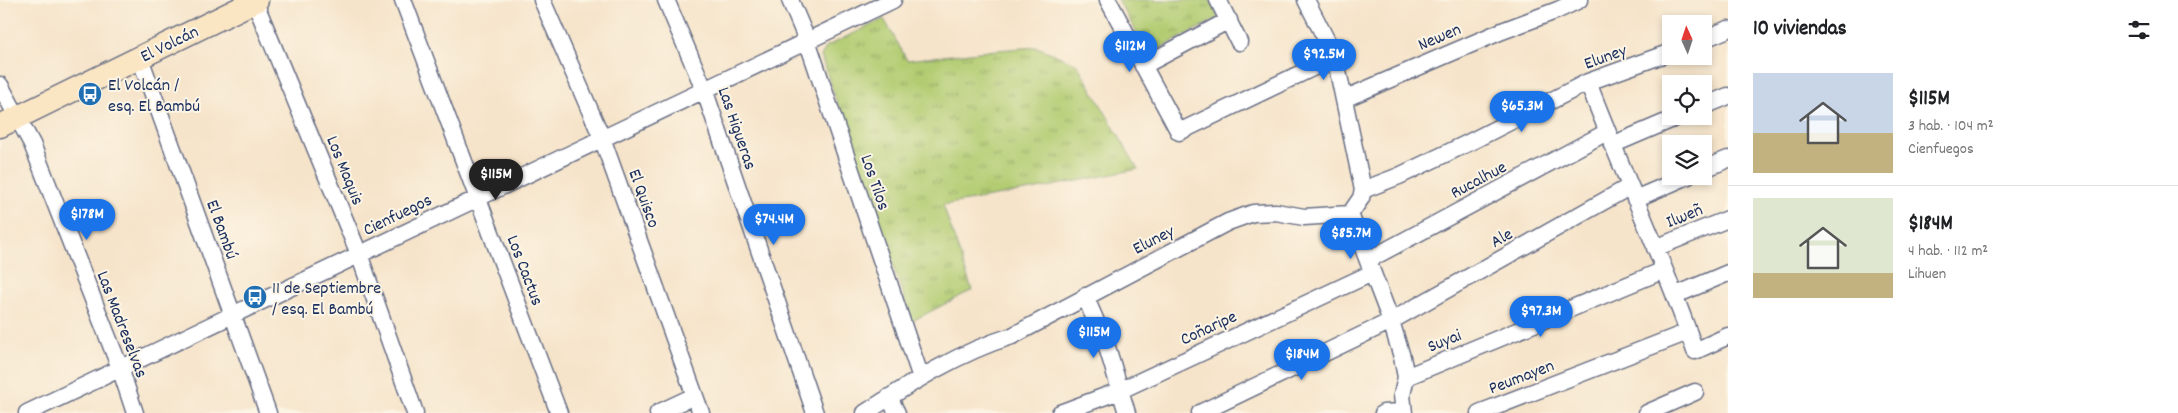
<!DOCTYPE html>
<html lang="es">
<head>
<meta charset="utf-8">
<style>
	:root { --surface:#fff; --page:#f2f2f2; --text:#202124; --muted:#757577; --line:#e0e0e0; --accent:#1a73e8 }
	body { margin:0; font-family:Dekko,sans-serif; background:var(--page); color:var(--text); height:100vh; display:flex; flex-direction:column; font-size:19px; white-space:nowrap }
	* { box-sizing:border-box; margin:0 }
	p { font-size:16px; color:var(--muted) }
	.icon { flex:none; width:28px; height:28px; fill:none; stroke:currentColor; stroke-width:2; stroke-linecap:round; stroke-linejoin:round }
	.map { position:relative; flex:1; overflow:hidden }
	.drawer { display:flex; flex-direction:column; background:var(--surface); width:450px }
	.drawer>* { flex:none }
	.needle { width:32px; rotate:357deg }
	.fabs { position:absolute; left:1662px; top:15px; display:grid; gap:10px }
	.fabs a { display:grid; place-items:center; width:50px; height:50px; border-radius:0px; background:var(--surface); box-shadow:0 2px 8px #0003; font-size:25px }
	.price { position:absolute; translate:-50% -42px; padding:0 11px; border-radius:18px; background:var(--accent); color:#fff; font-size:16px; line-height:32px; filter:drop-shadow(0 1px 2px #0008) }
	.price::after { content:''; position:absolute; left:50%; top:30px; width:15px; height:11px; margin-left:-8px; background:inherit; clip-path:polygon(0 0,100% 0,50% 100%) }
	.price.current { background:#222; color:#fff }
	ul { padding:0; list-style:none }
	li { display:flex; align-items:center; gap:15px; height:125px; padding:0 25px }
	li+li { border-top:1px solid var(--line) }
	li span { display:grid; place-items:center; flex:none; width:140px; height:100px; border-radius:0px; color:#555 }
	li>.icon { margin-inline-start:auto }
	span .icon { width:60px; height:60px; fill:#fffc; stroke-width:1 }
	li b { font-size:21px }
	h2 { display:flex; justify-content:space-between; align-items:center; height:60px; padding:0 25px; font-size:21px }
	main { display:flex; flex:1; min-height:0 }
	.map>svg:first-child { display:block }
	.park { fill:url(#park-tufts); stroke:#667e68 }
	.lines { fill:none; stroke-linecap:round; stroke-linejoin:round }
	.street-casing { stroke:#686e84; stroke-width:19 }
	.secondary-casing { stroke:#686e84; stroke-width:25 }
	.street { stroke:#fff; stroke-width:16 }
	.secondary { stroke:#fbe6c4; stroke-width:22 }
	.labels { text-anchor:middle; stroke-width:4; stroke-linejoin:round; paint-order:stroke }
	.street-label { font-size:18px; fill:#1b2f5e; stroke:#fcf5e5 }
	.poi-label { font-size:18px; fill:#1b2f5e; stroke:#fcf5e5; text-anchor:start }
</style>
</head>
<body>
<main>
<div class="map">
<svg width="1728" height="413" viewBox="0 0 1728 413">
	<defs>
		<pattern id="park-tufts" width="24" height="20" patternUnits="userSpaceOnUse" patternTransform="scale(1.25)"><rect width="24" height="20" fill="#b2cc71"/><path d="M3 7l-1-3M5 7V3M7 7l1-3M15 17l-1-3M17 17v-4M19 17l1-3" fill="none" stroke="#90a660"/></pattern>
	</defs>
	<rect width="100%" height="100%" fill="#fcf5e5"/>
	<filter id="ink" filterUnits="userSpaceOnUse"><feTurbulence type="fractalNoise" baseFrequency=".02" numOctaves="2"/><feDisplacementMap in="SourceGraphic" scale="10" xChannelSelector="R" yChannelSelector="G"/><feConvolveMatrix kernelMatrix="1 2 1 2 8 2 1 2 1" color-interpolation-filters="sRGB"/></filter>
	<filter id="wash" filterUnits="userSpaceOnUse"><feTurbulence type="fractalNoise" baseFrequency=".0096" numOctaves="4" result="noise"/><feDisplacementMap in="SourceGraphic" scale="20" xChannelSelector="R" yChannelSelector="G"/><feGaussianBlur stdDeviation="1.12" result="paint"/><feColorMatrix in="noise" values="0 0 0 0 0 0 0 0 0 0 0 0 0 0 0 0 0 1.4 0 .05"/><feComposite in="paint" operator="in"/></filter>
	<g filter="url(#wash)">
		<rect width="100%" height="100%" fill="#f6e4ca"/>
		<path class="park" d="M 1118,0 L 1210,0 L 1218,18 L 1149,54 Z
			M 884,19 L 907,60 L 997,50 L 1037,47 L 1077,64 L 1138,169 L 1037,189 L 943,205 L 972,290 L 912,321 L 821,56 L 827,46 Z"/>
	</g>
	<g filter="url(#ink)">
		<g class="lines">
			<g class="street-casing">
				<path id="street" d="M 254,0 L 359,254 L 415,413
					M 403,0 L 559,413
					M 542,0 L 602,138 L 701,413
					M 666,0 L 704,89 L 815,413
					M 790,0 L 807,40 L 921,378
					M 1108,0 L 1179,132 L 1335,57
					M 1218,0 L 1239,42
					M 1306,0 L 1335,57 L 1363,190 L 1361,198 L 1350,214 L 1391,321 L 1402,357 L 1406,377 L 1402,395 L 1404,413
					M 1704,39 L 1728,29
					M 140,58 L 268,413
					M 1143,66 L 1229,20
					M 1588,82 C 1622,172 1664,260 1695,351 L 1728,336
					M 0,85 L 32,144 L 120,368 L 135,413
					M 1344,99 L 1502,31 L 1558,10 L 1579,0
					M 1704,106 L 1728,96
					M 1612,145 L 1680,116
					M 1704,169 L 1728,159
					M 1363,190 L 1399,176 L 1468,143 L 1588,82 L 1671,52
					M 1635,199 L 1688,176
					M 1655,248 L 1728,219
					M 1368,260 L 1607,132
					M 1676,295 L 1728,273
					M 1085,296 L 1107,347 L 1127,413
					M 1406,377 L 1664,270
					M 889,397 L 897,413
					M 27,413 L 893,0
					M 658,413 L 694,396
					M 865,413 C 911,383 959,352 1012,336 L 1228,222 L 1253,213 L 1276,212 L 1304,217 L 1350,214
					M 1060,413 L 1119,391 L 1372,273
					M 1200,413 L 1391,321 L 1629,187
					M 1383,413 L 1403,412
					M 1479,413 L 1688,332
					M 1647,413 L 1695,392"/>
			</g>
			<g class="secondary-casing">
				<path id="secondary" d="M 0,126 L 257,0"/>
			</g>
			<use href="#street" class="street"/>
			<use href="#secondary" class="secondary"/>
		</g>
	</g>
	<defs>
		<g id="bus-disc" transform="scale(1.25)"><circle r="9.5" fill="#1f6fb2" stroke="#fcf5e5"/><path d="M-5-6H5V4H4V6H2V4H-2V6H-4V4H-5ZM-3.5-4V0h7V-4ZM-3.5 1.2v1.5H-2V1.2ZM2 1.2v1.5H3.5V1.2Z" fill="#fff"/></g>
	</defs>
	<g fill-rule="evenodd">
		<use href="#bus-disc" x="90" y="94"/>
		<use href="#bus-disc" x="255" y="297"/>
	</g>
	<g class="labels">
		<g class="street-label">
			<text transform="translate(1439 36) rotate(-23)" y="6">Newen</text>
			<text transform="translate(169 43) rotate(-26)" y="6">El Volcán</text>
			<text transform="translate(1605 56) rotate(-20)" y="6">Eluney</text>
			<text transform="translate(738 128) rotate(71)" y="6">Las Higueras</text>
			<text transform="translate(346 170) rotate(68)" y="6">Los Maquis</text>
			<text transform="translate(1478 179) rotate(-28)" y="6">Rucalhue</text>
			<text transform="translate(876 182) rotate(71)" y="6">Los Tilos</text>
			<text transform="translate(645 198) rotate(70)" y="6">El Quisco</text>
			<text transform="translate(397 214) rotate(-26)" y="6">Cienfuegos</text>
			<text transform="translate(1684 215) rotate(-22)" y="6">Ilweñ</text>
			<text transform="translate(223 229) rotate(70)" y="6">El Bambú</text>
			<text transform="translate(1501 237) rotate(-30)" y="6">Ale</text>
			<text transform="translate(1153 239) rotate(-27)" y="6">Eluney</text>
			<text transform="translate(526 270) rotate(69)" y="6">Los Cactus</text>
			<text transform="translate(123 324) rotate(69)" y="6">Las Madreselvas</text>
			<text transform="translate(1208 327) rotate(-25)" y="6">Coñaripe</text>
			<text transform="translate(1444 340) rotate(-22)" y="6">Suyai</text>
			<text transform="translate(1521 376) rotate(-21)" y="6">Peumayen</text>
		</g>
		<g class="poi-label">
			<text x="108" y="90">El Volcán /<tspan x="108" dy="21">esq. El Bambú</tspan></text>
			<text x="272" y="293">11 de Septiembre<tspan x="272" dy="21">/ esq. El Bambú</tspan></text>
		</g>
	</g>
</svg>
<div class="fabs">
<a><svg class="needle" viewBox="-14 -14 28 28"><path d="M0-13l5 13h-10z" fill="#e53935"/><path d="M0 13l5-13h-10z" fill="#757577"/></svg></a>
<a><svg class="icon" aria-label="locate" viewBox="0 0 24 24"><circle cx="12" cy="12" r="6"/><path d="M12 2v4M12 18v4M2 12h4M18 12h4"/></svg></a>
<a><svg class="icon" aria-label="layers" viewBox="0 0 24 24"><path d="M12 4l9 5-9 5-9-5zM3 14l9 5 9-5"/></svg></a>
</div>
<b class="price" style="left:1130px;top:73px">$112M</b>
<b class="price" style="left:1324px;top:81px">$92.5M</b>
<b class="price" style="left:1522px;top:133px">$65.3M</b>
<b class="price current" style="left:496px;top:201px">$115M</b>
<b class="price" style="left:87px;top:241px">$178M</b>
<b class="price" style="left:774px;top:246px">$74.4M</b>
<b class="price" style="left:1351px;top:260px">$85.7M</b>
<b class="price" style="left:1541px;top:338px">$97.3M</b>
<b class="price" style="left:1094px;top:359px">$115M</b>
<b class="price" style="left:1302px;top:381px">$184M</b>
</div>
<section class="drawer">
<h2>10 viviendas<svg class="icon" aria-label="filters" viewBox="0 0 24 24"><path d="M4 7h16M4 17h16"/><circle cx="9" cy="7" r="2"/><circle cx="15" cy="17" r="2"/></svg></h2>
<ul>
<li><span style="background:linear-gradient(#c9d6e8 60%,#c2b280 0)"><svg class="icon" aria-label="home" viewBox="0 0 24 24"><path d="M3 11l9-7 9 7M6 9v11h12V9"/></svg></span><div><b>$115M</b><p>3 hab. · 104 m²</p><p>Cienfuegos</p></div></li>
<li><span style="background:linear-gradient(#dfe7d0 75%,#c2b280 0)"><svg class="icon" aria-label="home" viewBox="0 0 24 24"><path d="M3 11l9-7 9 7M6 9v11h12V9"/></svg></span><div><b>$184M</b><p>4 hab. · 112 m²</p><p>Lihuen</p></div></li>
</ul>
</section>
</main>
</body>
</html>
